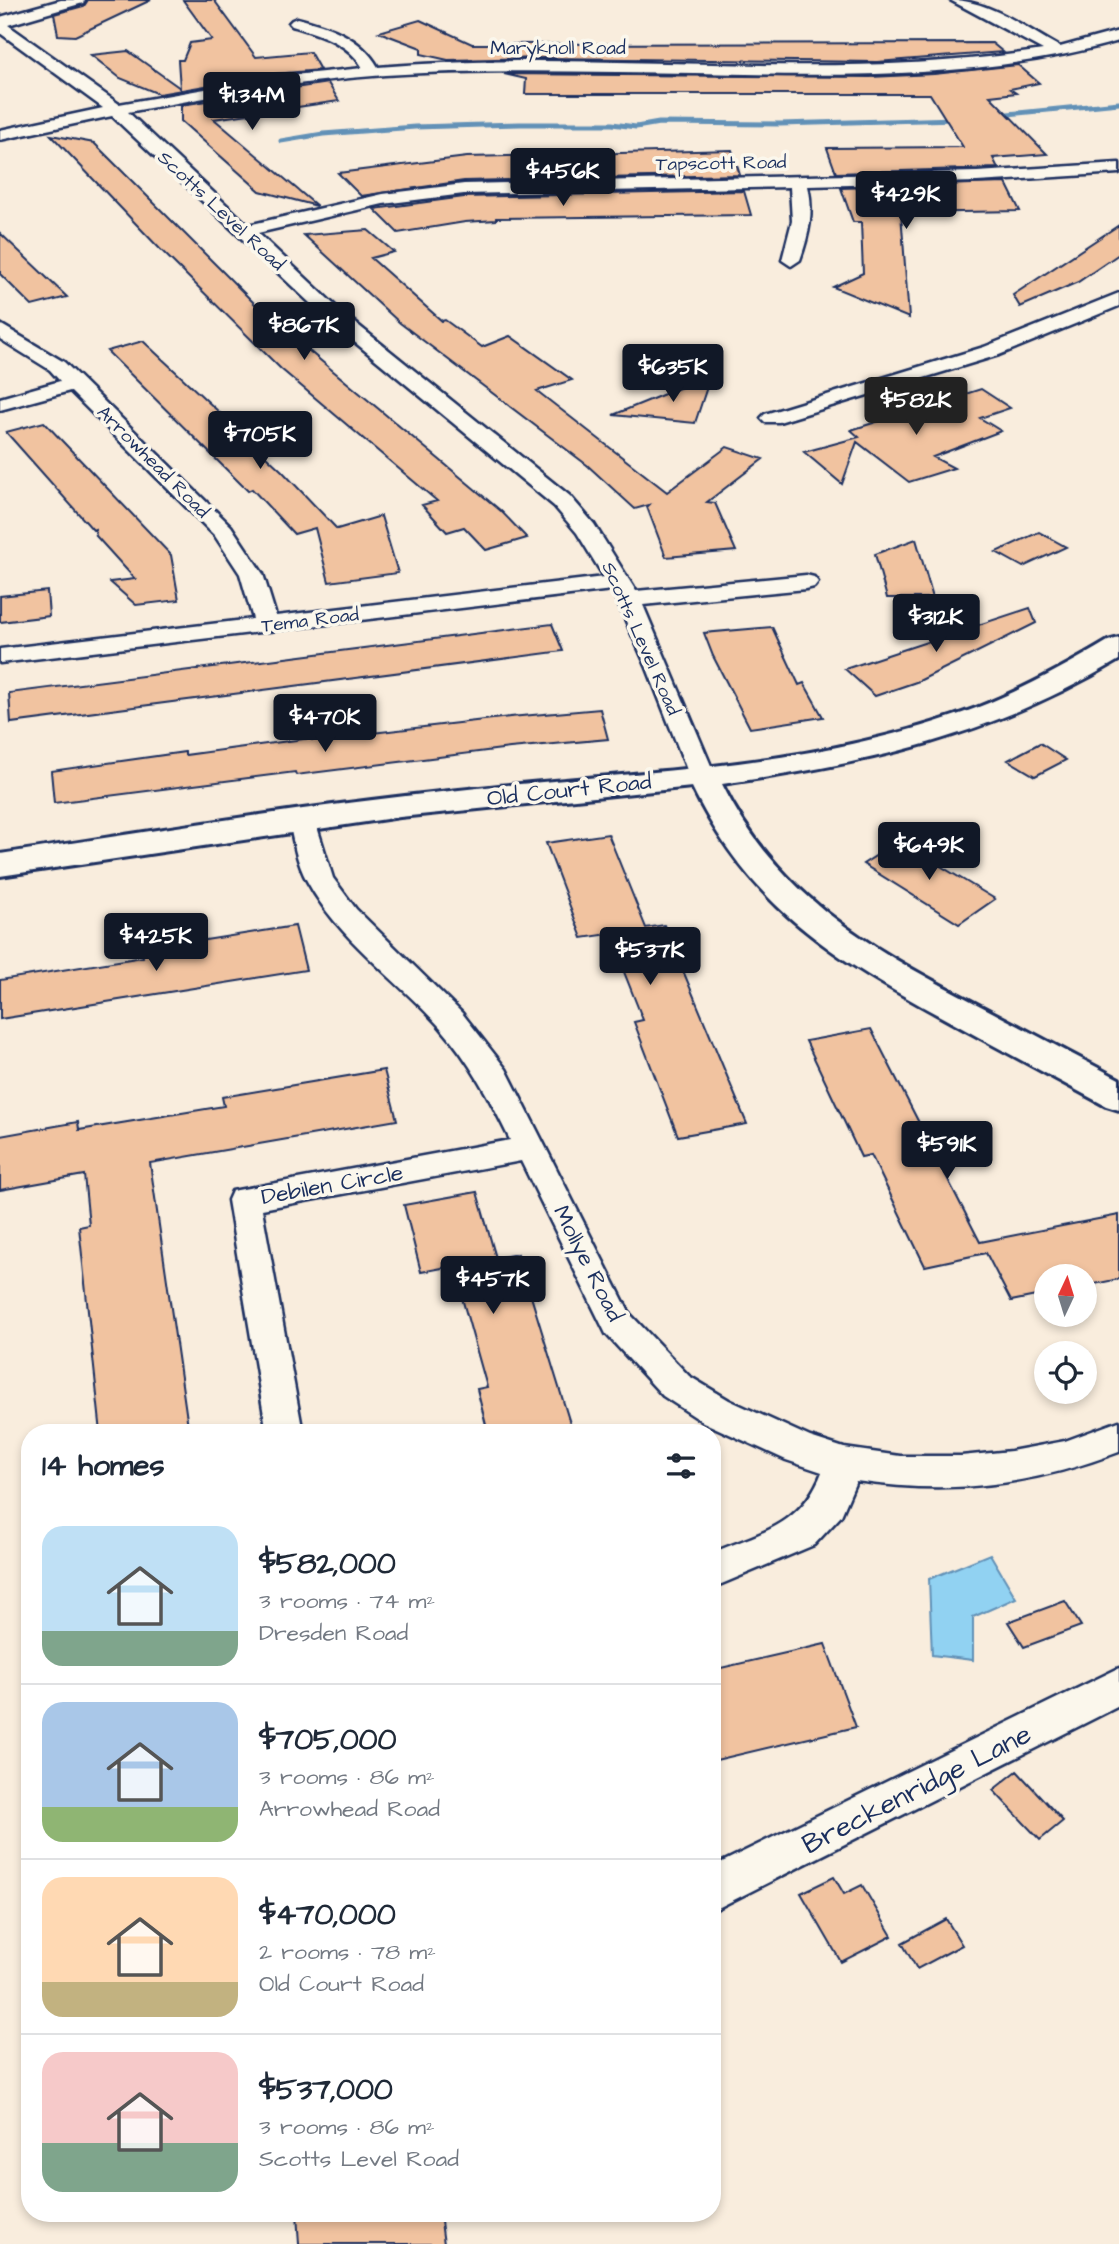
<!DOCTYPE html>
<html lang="en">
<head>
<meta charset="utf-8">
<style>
	:root { --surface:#fff; --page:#f2f2f3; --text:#1f2937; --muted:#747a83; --line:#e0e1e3; --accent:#111827 }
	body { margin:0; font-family:"Architects Daughter",sans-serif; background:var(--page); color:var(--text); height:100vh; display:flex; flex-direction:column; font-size:26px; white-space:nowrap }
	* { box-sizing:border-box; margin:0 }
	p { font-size:23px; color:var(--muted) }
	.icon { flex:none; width:38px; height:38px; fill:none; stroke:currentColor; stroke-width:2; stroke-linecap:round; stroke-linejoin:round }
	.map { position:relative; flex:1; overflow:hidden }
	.details { position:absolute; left:21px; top:1424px; width:700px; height:798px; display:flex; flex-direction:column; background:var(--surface); border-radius:28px; box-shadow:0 4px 10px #0003 }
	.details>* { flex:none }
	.needle { width:46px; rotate:4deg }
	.tools { position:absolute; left:1034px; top:1264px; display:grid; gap:14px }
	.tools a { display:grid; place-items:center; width:63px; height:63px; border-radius:50%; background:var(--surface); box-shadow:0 4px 10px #0003; font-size:35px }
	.price { position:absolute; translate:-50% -60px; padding:0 16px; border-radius:7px; background:var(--accent); color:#fff; font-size:23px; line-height:46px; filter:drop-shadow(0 2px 4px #0008) }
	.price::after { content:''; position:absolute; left:50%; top:42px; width:21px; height:16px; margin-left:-10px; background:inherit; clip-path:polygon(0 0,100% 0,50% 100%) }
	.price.selected { background:#222; color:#fff }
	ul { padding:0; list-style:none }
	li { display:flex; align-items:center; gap:21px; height:175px; padding:0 21px }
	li+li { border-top:2px solid var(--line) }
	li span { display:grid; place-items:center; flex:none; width:196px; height:140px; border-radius:21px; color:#555 }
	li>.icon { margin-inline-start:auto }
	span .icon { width:84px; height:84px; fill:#fffc; stroke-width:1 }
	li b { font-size:30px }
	h2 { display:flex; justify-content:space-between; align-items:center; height:84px; padding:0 21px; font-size:30px }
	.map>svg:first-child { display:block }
	.water { fill:#91d2f2; stroke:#6291b7; stroke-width:2 }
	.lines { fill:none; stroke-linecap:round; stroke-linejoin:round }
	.stream { stroke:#6291b7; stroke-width:5 }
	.building { fill:#f1c3a0; stroke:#1b2f5e; stroke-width:2 }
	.minor-casing { stroke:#1b2f5e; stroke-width:5 }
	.major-casing { stroke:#1b2f5e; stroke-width:6 }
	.minor { fill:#fbf7ec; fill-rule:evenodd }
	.major { fill:#fbf7ec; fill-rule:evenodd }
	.labels { text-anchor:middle; stroke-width:7; stroke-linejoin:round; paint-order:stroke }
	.far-street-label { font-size:19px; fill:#1b2f5e; stroke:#fbf7ec }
	.street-label { font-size:23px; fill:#1b2f5e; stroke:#fbf7ec }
	.near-street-label { font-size:28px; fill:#1b2f5e; stroke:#fbf7ec }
</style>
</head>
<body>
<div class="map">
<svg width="1119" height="2244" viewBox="0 0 1119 2244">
	<rect width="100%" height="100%" fill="#f9eddd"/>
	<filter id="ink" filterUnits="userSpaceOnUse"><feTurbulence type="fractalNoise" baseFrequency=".0143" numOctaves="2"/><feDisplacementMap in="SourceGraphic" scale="14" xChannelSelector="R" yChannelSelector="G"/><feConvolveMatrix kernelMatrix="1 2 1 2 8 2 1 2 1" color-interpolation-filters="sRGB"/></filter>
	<g filter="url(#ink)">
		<path class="water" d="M 990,1554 L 1016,1598 L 973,1617 L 973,1660 L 932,1655 L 929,1579 Z"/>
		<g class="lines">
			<path class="stream" d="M 997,115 L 1119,103
				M 281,141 L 323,134 L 415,127 L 520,124 L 612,124 L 636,127 L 659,123 L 780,124 L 957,119"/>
		</g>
		<path class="building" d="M 88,0 L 151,0 L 75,36 L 58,35 L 54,14 L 84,6 Z
			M 183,0 L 214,0 L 256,57 L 310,52 L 320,70 L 274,74 L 159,94 L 120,78 L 91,55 L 128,51 L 180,88 L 178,60 L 183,60 L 190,43 L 212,40 Z
			M 420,20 L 472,44 L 992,43 L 1003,52 L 877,62 L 544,58 L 448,60 L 421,54 L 421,48 L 379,32 Z
			M 1018,65 L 1039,83 L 1010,89 L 1016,93 L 990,96 L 1047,154 L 993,158 L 998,168 L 836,173 L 827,148 L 963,147 L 930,94 L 525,94 L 526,79 L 504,74 L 870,77 L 934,74 Z
			M 328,83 L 339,101 L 214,119 L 317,206 L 260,191 L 181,121 L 181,105 Z
			M 51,135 L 94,143 L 271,320 L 276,319 L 308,350 L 501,511 L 527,538 L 486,550 L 464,527 L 447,532 L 422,505 L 437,501 L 281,369 L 160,249 Z
			M 732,150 L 740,175 L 464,181 L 361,196 L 338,173 L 467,157 Z
			M 1006,183 L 1020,211 L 901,213 L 909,318 L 833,287 L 863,273 L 861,222 L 853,222 L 841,188 Z
			M 744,191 L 751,215 L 496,218 L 496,220 L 465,222 L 398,233 L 374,209 L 464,197 Z
			M 1119,225 L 1119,254 L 1078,282 L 1020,307 L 1013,295 Z
			M 368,230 L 394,252 L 371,258 L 442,321 L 445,320 L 482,347 L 510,336 L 572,380 L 537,391 L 667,492 L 727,447 L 763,459 L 707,502 L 715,503 L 736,551 L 666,557 L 647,507 L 649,505 L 635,509 L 587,465 L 400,323 L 304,235 Z
			M 0,233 L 67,297 L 32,306 L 0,274 Z
			M 143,341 L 282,471 L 337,529 L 381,516 L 398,573 L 329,582 L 315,528 L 294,534 L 252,489 L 248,491 L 107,351 Z
			M 711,375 L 695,423 L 613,415 Z
			M 981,389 L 1010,408 L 980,418 L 1001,431 L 933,457 L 954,468 L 909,482 L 857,442 L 842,484 L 804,452 L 859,437 L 851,430 Z
			M 44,422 L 171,555 L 179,600 L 136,605 L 110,582 L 135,579 L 96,536 L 95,529 L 93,530 L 6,432 Z
			M 1039,532 L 1066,547 L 1023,567 L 996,552 Z
			M 916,539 L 933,598 L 887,598 L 875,554 Z
			M 47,591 L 49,616 L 0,622 L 0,596 Z
			M 1030,608 L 1036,623 L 919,681 L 875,696 L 845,669 Z
			M 552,624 L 563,651 L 11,723 L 9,693 Z
			M 772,627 L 799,685 L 804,683 L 823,717 L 750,728 L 713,656 L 704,633 Z
			M 600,709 L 608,739 L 510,748 L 296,775 L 295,772 L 54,803 L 51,771 L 185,752 L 185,755 L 311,738 L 312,740 L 510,717 Z
			M 1040,743 L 1066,760 L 1035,776 L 1008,760 Z
			M 608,834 L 646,928 L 664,925 L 747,1124 L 678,1136 L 634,1022 L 643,1020 L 609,934 L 582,938 L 546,843 Z
			M 899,841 L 995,899 L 959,924 L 863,864 Z
			M 295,926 L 306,970 L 0,1019 L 0,980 L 143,957 L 142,950 Z
			M 871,1029 L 980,1242 L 1119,1215 L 1119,1279 L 1085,1286 L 1085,1276 L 1046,1276 L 1046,1294 L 1011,1301 L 986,1253 L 925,1266 L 871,1155 L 861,1157 L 806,1041 Z
			M 384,1070 L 397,1120 L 150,1163 L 189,1433 L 101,1433 L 79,1227 L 89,1225 L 84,1175 L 0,1190 L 0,1136 L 78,1122 L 79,1130 L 224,1106 L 222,1097 Z
			M 477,1192 L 496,1258 L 518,1254 L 573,1433 L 488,1433 L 477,1389 L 487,1387 L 453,1266 L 421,1272 L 404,1205 Z
			M 1065,1601 L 1081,1626 L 1024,1647 L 1008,1622 Z
			M 825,1644 L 856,1727 L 712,1761 L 712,1670 Z
			M 1017,1771 L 1063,1821 L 1040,1840 L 993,1790 Z
			M 834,1877 L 844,1894 L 862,1885 L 892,1936 L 841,1962 L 801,1893 Z
			M 946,1919 L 962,1945 L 917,1969 L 902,1943 Z
			M 297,2214 L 440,2214 L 444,2244 L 299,2244 Z"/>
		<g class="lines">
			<g class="minor-casing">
				<path id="minor" d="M 61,0 L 85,0 L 83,3 L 8,25 L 119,104 L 274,77 L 363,68 C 348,42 318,34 292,26 L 289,23 L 292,20 L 297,18 C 329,26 361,37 378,67 C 599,48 823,84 1043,50 L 950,0 C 990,0 1025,28 1060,47 L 1119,31 L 1119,41 C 958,87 784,73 618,72 C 541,71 463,70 385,75 C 299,81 213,96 128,112 L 248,225 L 383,194 L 464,184 L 977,172 L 1119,163 L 1119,173 L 977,182 L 808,186 C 814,212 809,235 800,260 L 791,266 L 782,260 L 792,221 L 790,187 L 464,194 L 383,204 L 258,233 L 343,313 L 570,496 L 594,524 L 636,591 L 806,575 L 814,577 L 818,582 L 814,587 L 806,589 L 643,605 L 715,775 L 711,781 L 702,783 L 693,781 L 689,775 L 647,668 L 612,590 L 0,663 L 0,649 L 253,619 L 240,574 L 215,536 L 70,391 L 0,410 L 0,398 L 60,381 L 50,370 L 0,339 L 0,324 L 64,362 L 231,526 L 263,574 L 276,616 L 604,577 L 577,533 L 554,506 L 329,321 L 112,116 L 0,140 L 0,130 L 103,108 L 0,33 L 0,17 Z
					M 1119,293 L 1119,306 L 999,355 L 779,422 L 765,422 L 761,418 L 765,414 L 984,347 Z
					M 303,812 L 313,814 L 333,878 L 356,909 L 462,1013 L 506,1069 L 630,1314 L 689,1376 L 729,1400 L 810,1437 L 844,1448 L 900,1456 L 961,1456 L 1011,1451 L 1065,1441 L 1119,1421 L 1119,1452 C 1030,1486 950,1495 856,1481 L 841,1516 L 814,1545 L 712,1588 L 712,1553 C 762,1532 801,1526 822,1472 L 786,1460 L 703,1422 L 663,1396 L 606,1334 L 521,1161 L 262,1209 L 303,1433 L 267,1433 L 228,1200 L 232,1191 L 510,1140 C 490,1099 470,1061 440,1027 C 397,979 338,939 307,881 C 297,863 293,841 289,820 L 293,814 Z
					M 1119,1668 L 1119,1706 L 712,1911 L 712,1867 Z"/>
			</g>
			<g class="major-casing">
				<path id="major" d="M 1119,638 L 1119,660 C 992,736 867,764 722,784 C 777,895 868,947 973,1002 C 1022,1028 1071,1053 1119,1079 L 1119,1110 L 1106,1106 C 1054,1078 1002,1050 951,1022 C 837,960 751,909 692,787 L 400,817 L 0,876 L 0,854 C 153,831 305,806 459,790 C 631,771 811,770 976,708 C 1022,690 1066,666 1108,641 Z"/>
			</g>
			<use href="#minor" class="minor"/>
			<use href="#major" class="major"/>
		</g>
	</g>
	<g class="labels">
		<g class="far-street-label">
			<text x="558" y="54">Maryknoll Road</text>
			<text transform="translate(721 162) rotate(-1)" y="7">Tapscott Road</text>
			<text transform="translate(222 210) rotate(43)" y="7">Scotts Level Road</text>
			<text transform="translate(154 461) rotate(45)" y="7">Arrowhead Road</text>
			<text transform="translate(310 619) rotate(-7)" y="7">Tema Road</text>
			<text transform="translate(642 638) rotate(66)" y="7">Scotts Level Road</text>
		</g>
		<g class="street-label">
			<text transform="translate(569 789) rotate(-6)" y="8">Old Court Road</text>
			<text transform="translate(332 1184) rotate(-10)" y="8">Debilen Circle</text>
			<text transform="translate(589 1263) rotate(63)" y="8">Mollye Road</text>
		</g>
		<g class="near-street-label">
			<text transform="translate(916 1788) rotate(-27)" y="10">Breckenridge Lane</text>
		</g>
	</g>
</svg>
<div class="tools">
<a><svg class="needle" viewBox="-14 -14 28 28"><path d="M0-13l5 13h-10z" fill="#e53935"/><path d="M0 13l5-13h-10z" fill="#747a83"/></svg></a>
<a><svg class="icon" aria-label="locate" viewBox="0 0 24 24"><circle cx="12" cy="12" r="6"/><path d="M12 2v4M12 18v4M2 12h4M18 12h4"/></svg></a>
</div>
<b class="price" style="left:252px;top:132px">$1.34M</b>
<b class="price" style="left:563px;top:208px">$456K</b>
<b class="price" style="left:906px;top:231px">$429K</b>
<b class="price" style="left:304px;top:362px">$867K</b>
<b class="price" style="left:673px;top:404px">$635K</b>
<b class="price selected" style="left:916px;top:437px">$582K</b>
<b class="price" style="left:260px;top:471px">$705K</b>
<b class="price" style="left:936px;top:654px">$312K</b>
<b class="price" style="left:325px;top:754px">$470K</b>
<b class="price" style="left:929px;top:882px">$649K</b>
<b class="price" style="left:156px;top:973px">$425K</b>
<b class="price" style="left:650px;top:987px">$537K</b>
<b class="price" style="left:947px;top:1181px">$591K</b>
<b class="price" style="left:493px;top:1316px">$457K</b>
<section class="details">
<h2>14 homes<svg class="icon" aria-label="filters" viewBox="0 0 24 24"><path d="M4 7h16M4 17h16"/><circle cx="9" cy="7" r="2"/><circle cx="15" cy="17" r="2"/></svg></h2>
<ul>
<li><span style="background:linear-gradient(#bfe0f5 75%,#7fa58c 0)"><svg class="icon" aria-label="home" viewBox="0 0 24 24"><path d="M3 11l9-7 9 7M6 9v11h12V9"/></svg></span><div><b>$582,000</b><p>3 rooms · 74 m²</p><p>Dresden Road</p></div></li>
<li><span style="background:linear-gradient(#a9c7e8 75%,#8fb573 0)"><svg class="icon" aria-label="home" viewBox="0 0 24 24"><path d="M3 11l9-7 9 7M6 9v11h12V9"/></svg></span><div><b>$705,000</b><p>3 rooms · 86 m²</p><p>Arrowhead Road</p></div></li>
<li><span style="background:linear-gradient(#ffd9b3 75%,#c2b280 0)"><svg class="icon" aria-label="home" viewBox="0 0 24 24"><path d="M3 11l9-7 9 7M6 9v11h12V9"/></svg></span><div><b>$470,000</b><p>2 rooms · 78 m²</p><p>Old Court Road</p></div></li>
<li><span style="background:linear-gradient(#f6c9c9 65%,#7fa58c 0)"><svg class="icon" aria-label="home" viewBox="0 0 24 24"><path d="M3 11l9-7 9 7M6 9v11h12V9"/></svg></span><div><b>$537,000</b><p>3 rooms · 86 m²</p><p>Scotts Level Road</p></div></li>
</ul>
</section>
</div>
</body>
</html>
